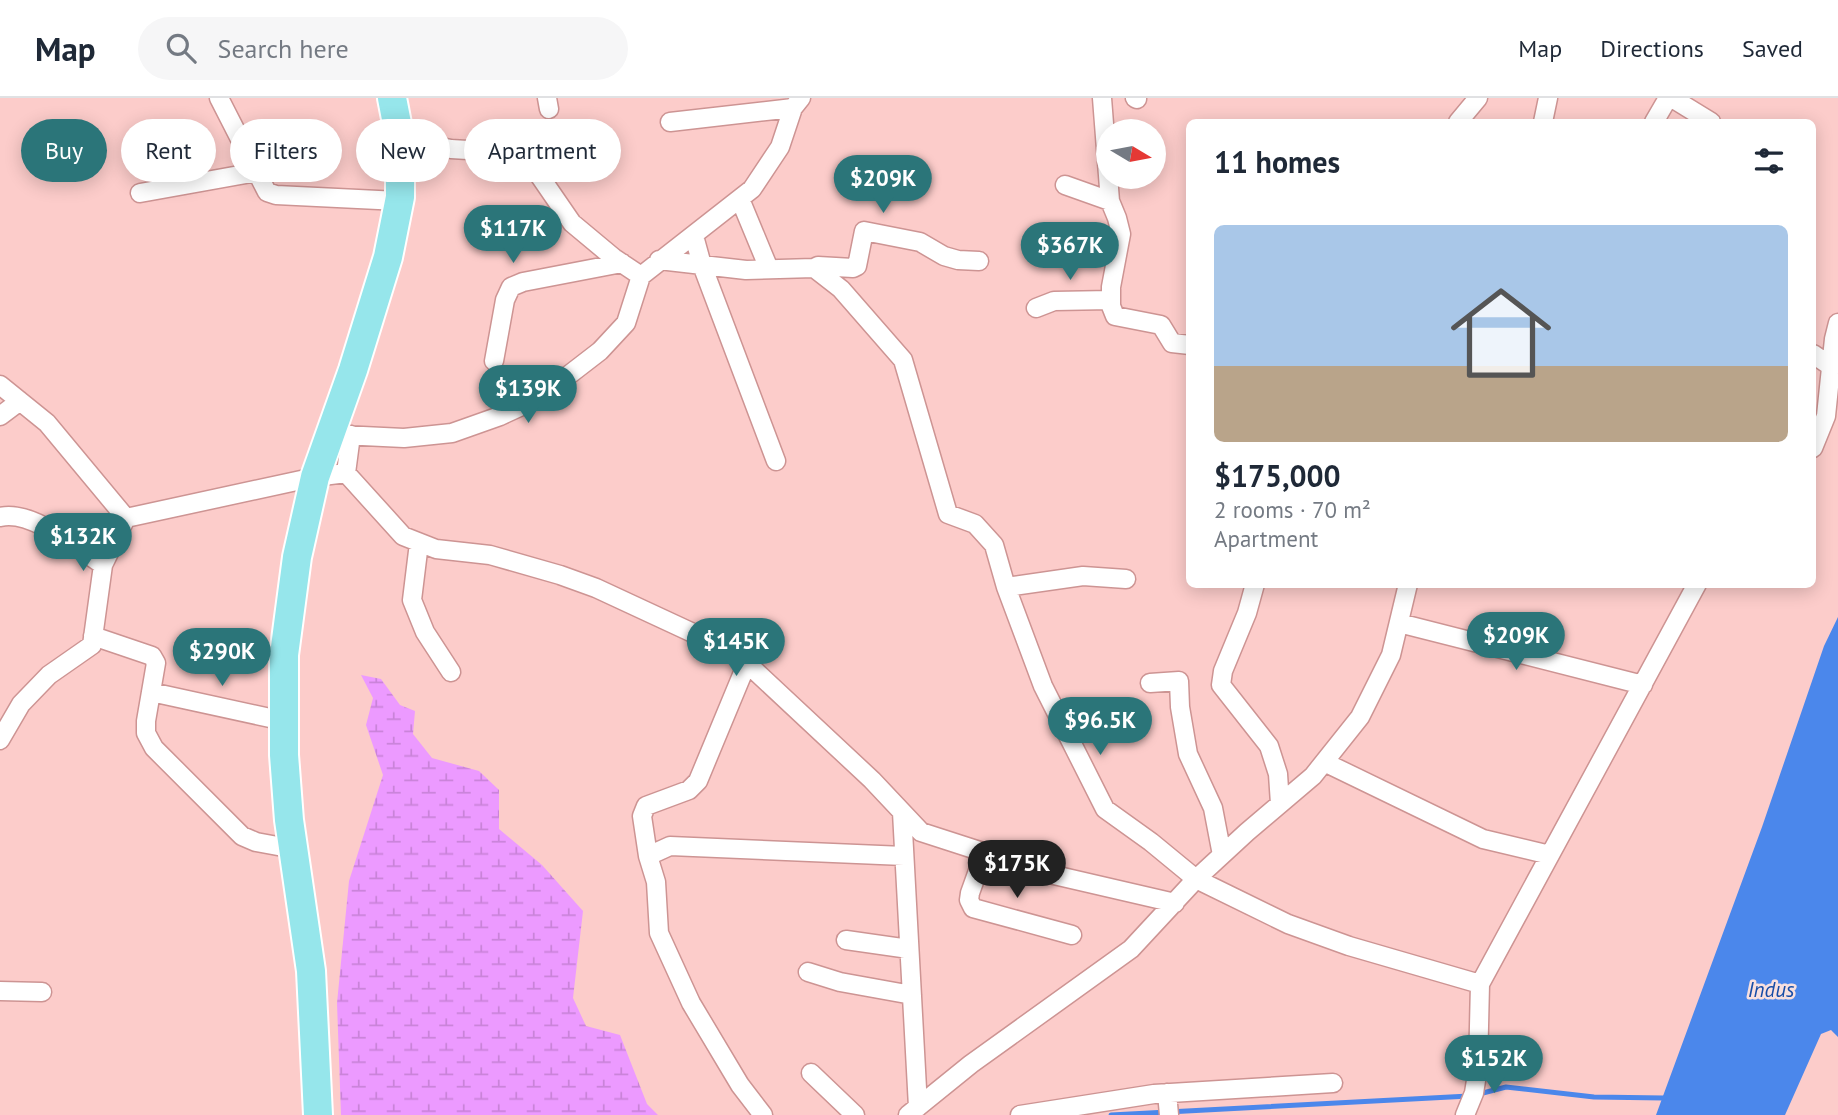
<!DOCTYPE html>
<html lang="en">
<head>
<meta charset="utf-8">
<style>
	:root { --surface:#fff; --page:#f6f6f7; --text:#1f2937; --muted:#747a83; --line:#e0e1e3; --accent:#2b7579 }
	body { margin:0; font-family:"PT Sans",sans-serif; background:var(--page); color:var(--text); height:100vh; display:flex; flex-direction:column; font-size:26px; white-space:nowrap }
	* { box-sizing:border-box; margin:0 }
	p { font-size:23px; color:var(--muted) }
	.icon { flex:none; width:38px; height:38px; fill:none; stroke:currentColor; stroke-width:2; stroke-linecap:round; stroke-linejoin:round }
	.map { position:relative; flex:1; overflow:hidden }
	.sheet { position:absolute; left:1186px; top:21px; width:630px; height:469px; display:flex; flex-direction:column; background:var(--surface); border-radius:10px; box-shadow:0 4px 18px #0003 }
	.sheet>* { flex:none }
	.banner { position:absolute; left:21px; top:21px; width:665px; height:63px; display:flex; gap:14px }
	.needle { width:46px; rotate:100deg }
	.controls { position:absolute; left:1096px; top:21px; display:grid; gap:14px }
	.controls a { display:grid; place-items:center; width:70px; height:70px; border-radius:50%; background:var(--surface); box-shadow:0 4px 18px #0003; font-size:35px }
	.price { position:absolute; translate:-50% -60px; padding:0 16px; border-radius:24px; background:var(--accent); color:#fff; font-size:23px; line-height:46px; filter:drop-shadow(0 2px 4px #0008) }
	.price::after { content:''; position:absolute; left:50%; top:42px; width:21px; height:16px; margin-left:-10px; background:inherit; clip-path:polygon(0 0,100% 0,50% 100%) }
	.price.active { background:#222; color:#fff }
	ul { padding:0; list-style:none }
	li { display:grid; align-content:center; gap:14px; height:371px; padding:0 28px }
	li span { display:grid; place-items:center; height:217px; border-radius:10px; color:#555 }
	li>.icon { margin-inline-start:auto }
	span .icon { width:126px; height:126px; fill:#fffc; stroke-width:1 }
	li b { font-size:30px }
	h2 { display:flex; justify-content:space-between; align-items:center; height:84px; padding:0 28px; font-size:30px }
	.tag { padding:0 24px; border-radius:32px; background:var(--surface); box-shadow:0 4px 18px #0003; font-size:24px; line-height:63px }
	.tag.active { background:var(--accent); color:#fff }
	header { display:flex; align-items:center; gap:42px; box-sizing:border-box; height:98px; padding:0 35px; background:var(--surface); border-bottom:2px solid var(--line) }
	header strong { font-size:33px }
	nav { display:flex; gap:38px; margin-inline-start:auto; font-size:24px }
	.search { width:490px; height:63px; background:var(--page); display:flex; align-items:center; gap:18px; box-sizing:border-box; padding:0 24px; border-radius:38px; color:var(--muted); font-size:26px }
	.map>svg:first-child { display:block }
	.wetland { fill:url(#wetland-marsh) }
	.water { fill:#4b87eb }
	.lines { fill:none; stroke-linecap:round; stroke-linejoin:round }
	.stream { stroke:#4b87eb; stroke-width:5 }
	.minor-casing { stroke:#cd9493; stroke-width:21 }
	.primary-casing { stroke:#fff; stroke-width:32 }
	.minor { stroke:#fff; stroke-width:18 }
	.primary { stroke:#96e6eb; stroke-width:28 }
	.labels { text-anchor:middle; stroke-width:5; stroke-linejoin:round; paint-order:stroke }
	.water-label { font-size:21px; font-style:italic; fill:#174da7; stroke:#f8e0df }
</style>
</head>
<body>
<header>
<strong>Map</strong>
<div class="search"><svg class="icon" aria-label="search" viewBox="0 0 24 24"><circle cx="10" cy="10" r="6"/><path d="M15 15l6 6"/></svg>Search here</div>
<nav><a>Map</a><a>Directions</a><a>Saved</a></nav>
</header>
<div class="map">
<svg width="1838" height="1017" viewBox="0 0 1838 1017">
	<defs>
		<pattern id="wetland-marsh" width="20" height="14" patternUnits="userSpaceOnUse" patternTransform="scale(1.75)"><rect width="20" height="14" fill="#ec9aff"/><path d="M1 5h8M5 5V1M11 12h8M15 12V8" fill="none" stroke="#ca83d9"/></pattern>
	</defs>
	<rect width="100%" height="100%" fill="#fcccca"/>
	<path class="wetland" d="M 361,577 L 381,581 L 400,607 L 415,613 L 413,636 L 432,660 L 479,673 L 499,692 L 499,731 L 542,767 L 583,813 L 573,900 L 586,928 L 620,937 L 647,1006 L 658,1017 L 341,1017 L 337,905 L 349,783 L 383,677 L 366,627 L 373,600 Z"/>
	<path class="water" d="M 1838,519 L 1838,939 L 1831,932 L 1821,936 L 1785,1017 L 1656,1017 L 1762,729 L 1824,548 Z"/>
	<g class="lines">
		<path class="stream" d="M 1479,996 L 1506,989 L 1594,999 L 1664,1000
			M 1111,1017 L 1469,998"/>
		<g class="minor-casing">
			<path id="minor" d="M 219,0 L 267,94 L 276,97 L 399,103
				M 547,0 L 549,11
				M 1102,0 L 1110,103 L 1117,120 L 1121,136 L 1111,189 L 1111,208 L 1115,218 L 1161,227 L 1172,245 L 1190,247
				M 1135,0 L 1137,1
				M 1672,0 L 1711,24
				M 670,24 L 793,10
				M 1458,24 L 1478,0
				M 1543,24 L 1548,0
				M 1654,24 L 1668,0
				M 400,41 L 451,51 L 519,55 L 528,61 L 572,125 L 614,160 L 641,178
				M 1065,87 L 1110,103
				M 140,95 L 256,74
				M 740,101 L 769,171
				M 694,138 L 702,167 L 776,363
				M 659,162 L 746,172 L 814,170 L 841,191 L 903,262 L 948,416 L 975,426 L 994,447 L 1006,489 L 1043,588 L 1105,711 L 1151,744 L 1196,781 L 1288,826 L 1349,848 L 1480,886
				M 814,170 L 818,168 L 853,170 L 857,168 L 864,133 L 920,144 L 944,158 L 958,162 L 979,163
				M 1036,210 L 1054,203 L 1111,202
				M 1813,256 L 1832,269
				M 494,263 L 505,202 L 511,189 L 523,184 L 622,165
				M 0,287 L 47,325 L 126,420 L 315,379 L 346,375
				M 0,318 L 20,303
				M 342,337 L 404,340 L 452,335 L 500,318 L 539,300 L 600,253 L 626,225 L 641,178 L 752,91 L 780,49 L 793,10 L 801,0
				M 351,337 L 346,375 L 403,438 L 436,451 L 490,457 L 560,477 L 596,490 L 736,555 L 872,682 L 921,734 L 1054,777 L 1175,805
				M 1813,350 L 1826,318 L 1834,241 L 1838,225
				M 0,419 C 31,411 77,450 103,467
				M 419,445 L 412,502 L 425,534 L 451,574
				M 1255,486 L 1247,515 L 1223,573 L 1221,587 L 1269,648 L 1278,676 L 1280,706
				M 1006,489 L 1083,478 L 1126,481
				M 1399,525 L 1643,587
				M 93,538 L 152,558 L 156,565 L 146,623 L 146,635 L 154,650 L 242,738 L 256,744 L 294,751
				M 747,565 L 698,683 L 689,692 L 646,708 L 642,718 L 648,758 L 656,784 L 659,835 L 691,905 L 740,987 L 763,1017
				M 1150,585 L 1179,583 L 1180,609 L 1188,656 L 1213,710 L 1222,757
				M 151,594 L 284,623
				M 0,642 L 21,606 L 49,577 L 92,547 L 103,467 L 126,420
				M 1324,664 L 1483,741 L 1550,757
				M 902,714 L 918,1009
				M 984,756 L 970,795 L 969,802 L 973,810 L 1072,837
				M 648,758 L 670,748 L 904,758
				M 846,842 L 909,851
				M 808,874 L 840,884 L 912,897
				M 0,893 L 42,894
				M 811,975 L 855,1017
				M 1167,995 L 1169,1017
				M 908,1017 L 971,966 L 1131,851 L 1196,781 L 1247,734 L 1313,678 L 1360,619 L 1391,557 L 1408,486
				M 1020,1017 L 1154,996 L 1333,985
				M 1465,1017 L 1474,995 L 1478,970 L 1480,886 L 1697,486"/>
		</g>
		<g class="primary-casing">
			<path id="primary" d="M 318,1017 L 311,873 L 289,722 L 284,657 L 284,557 L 297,459 L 315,379 L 353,272 L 388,159 L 400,99 L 400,41 L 392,0"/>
		</g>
		<use href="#minor" class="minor"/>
		<use href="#primary" class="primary"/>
	</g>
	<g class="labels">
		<g class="water-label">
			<text x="1771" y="899">Indus</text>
		</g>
	</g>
</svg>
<div class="controls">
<a><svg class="needle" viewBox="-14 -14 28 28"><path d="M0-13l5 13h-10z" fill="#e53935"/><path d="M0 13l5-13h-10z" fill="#747a83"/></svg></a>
</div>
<b class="price" style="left:883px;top:117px">$209K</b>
<b class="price" style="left:513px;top:167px">$117K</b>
<b class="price" style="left:1070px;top:184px">$367K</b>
<b class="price" style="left:528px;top:327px">$139K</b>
<b class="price" style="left:83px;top:475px">$132K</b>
<b class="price" style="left:1516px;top:574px">$209K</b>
<b class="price" style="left:736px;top:580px">$145K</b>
<b class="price" style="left:222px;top:590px">$290K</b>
<b class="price" style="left:1100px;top:659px">$96.5K</b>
<b class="price active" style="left:1017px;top:802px">$175K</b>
<b class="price" style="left:1494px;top:997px">$152K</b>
<div class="banner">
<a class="tag active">Buy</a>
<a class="tag">Rent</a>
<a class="tag">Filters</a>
<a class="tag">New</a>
<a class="tag">Apartment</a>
</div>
<section class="sheet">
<h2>11 homes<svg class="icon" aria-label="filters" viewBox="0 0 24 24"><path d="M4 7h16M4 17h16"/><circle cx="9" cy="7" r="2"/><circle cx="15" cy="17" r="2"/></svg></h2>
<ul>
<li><span style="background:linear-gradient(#a9c7e8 65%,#b9a48a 0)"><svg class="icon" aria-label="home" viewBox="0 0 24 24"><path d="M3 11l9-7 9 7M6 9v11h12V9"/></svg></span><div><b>$175,000</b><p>2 rooms · 70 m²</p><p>Apartment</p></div></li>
</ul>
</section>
</div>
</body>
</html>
